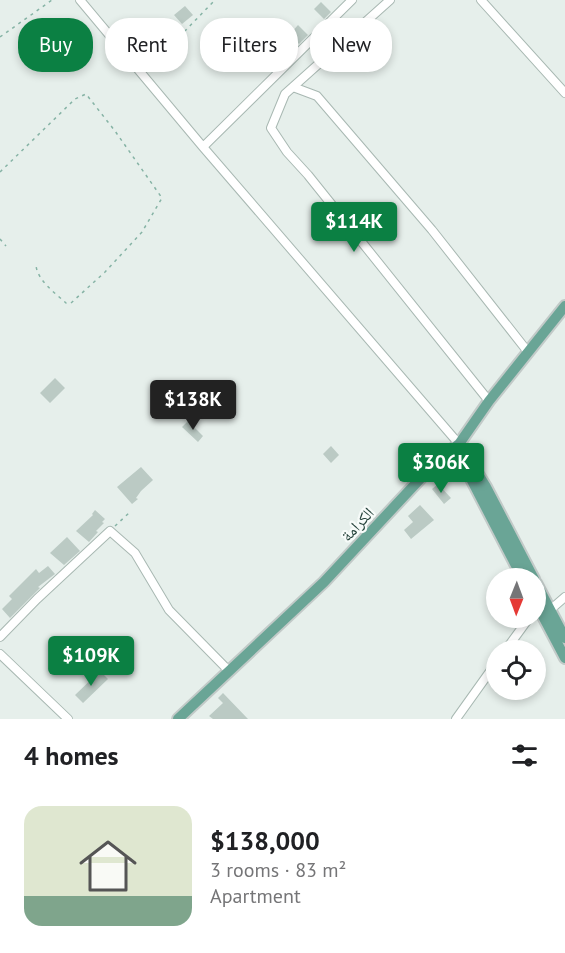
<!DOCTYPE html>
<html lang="en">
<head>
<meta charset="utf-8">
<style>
	:root { --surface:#fff; --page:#f2f2f2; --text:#202124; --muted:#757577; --accent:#0b8043 }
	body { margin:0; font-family:"PT Sans","Noto Naskh Arabic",sans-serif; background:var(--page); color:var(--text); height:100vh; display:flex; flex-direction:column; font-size:22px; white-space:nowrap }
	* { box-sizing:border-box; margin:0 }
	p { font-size:20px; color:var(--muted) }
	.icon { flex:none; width:33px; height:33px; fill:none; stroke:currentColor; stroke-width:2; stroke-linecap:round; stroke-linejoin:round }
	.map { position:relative; height:719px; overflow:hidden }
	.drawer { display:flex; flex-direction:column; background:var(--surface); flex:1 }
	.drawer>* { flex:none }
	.top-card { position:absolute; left:18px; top:18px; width:530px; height:54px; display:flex; gap:12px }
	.needle { width:39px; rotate:181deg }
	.controls { position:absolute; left:486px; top:568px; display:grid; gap:12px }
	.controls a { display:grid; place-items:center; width:60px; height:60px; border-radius:50%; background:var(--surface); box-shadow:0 3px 9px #0003; font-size:30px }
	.price { position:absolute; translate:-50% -51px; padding:0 14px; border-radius:6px; background:var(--accent); color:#fff; font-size:20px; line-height:39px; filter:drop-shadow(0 2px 3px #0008) }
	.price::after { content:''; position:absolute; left:50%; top:36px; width:18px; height:14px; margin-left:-9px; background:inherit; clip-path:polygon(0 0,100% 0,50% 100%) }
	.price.current { background:#222; color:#fff }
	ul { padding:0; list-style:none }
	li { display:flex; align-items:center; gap:18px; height:150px; padding:0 24px }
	li span { display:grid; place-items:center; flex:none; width:168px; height:120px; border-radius:18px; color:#555 }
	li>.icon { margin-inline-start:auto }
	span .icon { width:72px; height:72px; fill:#fffc; stroke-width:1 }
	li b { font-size:26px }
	h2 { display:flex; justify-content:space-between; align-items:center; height:72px; padding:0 24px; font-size:26px }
	.pill { padding:0 21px; border-radius:24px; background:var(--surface); box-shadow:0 3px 9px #0003; font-size:21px; line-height:54px }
	.pill.current { background:var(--accent); color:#fff }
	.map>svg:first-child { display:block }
	.building { fill:#bbcac4 }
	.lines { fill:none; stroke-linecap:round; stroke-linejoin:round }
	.minor-casing { stroke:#a8b8b2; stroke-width:10 }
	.major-casing { stroke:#c2cac8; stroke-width:14 }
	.path { stroke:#86b3a5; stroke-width:1.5; stroke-dasharray:3 4.5; stroke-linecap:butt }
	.minor { stroke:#fff; stroke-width:8 }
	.major { stroke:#6aa596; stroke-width:10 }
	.labels { text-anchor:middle; stroke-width:4.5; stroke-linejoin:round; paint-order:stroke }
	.street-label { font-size:16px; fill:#24423a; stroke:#f7fbf9 }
</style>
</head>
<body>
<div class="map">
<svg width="565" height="719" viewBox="0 0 565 719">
	<rect width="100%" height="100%" fill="#e6efeb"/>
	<path class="building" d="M 321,2 L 331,12 L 324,19 L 314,9 Z
		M 185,6 L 193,15 L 182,24 L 174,15 Z
		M 298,25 L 308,35 L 299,44 L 290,34 Z
		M 55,378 L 65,388 L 50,403 L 40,393 Z
		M 222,388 L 235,400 L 228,407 L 215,394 Z
		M 188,421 L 203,436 L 198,442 L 182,427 Z
		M 331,446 L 339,455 L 331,463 L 323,454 Z
		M 141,467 L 153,480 L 141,491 L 136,498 L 138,499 L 132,504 L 117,487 Z
		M 438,484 L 451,498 L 444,504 L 432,489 Z
		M 420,505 L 434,520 L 411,539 L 404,530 L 413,522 L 408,516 Z
		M 95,510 L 105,519 L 102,522 L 104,523 L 96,531 L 98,532 L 89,542 L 76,531 L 93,515 L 92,514 Z
		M 67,537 L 80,551 L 64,565 L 50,553 Z
		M 48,566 L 55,574 L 38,587 L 40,588 L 10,618 L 2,609 L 12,599 L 9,596 L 36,569 L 39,573 Z
		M 100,671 L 108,679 L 83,703 L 75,695 Z
		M 223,693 L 248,719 L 213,719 L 209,716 L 223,703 L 218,698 Z"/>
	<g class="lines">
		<g class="minor-casing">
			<path id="minor" d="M 80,0 L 203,147 L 459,444
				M 390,0 L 285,94 L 271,128 L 287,152 L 308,175 L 489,401
				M 481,0 L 565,93
				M 293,87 L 317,96 L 432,230 L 528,352
				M 203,147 L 352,0
				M 550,610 L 565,597
				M 0,637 L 37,599 L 110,531 L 135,553 L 169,610 L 229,671
				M 505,651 L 529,618
				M 0,654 L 68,719
				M 456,719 L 496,663"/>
		</g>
		<g class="major-casing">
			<path id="major" d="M 459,444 L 486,487 L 534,579
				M 464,453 L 467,471 L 523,579
				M 536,583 L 565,638
				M 536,603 L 565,658
				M 178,719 L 324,582 L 434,464 L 459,444 L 489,401 L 565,306"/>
		</g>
		<path class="path" d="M 0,37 L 52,0
			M 148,69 L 215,0
			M 0,172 L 75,99 L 86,94 L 115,131 L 162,198 L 142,232 L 105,272 L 71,303 L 66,303 C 55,293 37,280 36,265
			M 0,239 L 6,246
			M 115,526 L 130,512"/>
		<use href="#minor" class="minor"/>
		<use href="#major" class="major"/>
	</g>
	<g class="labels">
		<g class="street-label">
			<text transform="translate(357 524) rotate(-47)" y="6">الكرامة</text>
		</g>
	</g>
</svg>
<div class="controls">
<a><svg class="needle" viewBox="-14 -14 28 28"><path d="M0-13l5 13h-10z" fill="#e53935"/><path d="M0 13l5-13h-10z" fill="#757577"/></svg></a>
<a><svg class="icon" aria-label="locate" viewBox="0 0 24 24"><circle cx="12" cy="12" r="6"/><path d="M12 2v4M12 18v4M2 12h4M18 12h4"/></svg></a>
</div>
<b class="price" style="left:354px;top:253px">$114K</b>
<b class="price current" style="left:193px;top:431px">$138K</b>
<b class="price" style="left:441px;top:494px">$306K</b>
<b class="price" style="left:91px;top:687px">$109K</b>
<div class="top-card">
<a class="pill current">Buy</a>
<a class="pill">Rent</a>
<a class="pill">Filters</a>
<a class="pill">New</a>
</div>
</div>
<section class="drawer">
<h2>4 homes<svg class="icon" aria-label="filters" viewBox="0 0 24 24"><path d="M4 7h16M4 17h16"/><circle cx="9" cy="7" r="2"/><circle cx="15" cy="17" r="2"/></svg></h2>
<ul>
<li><span style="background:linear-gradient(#dfe7d0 75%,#7fa58c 0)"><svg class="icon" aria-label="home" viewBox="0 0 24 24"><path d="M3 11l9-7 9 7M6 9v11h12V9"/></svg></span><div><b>$138,000</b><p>3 rooms · 83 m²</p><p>Apartment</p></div></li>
</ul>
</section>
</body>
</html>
